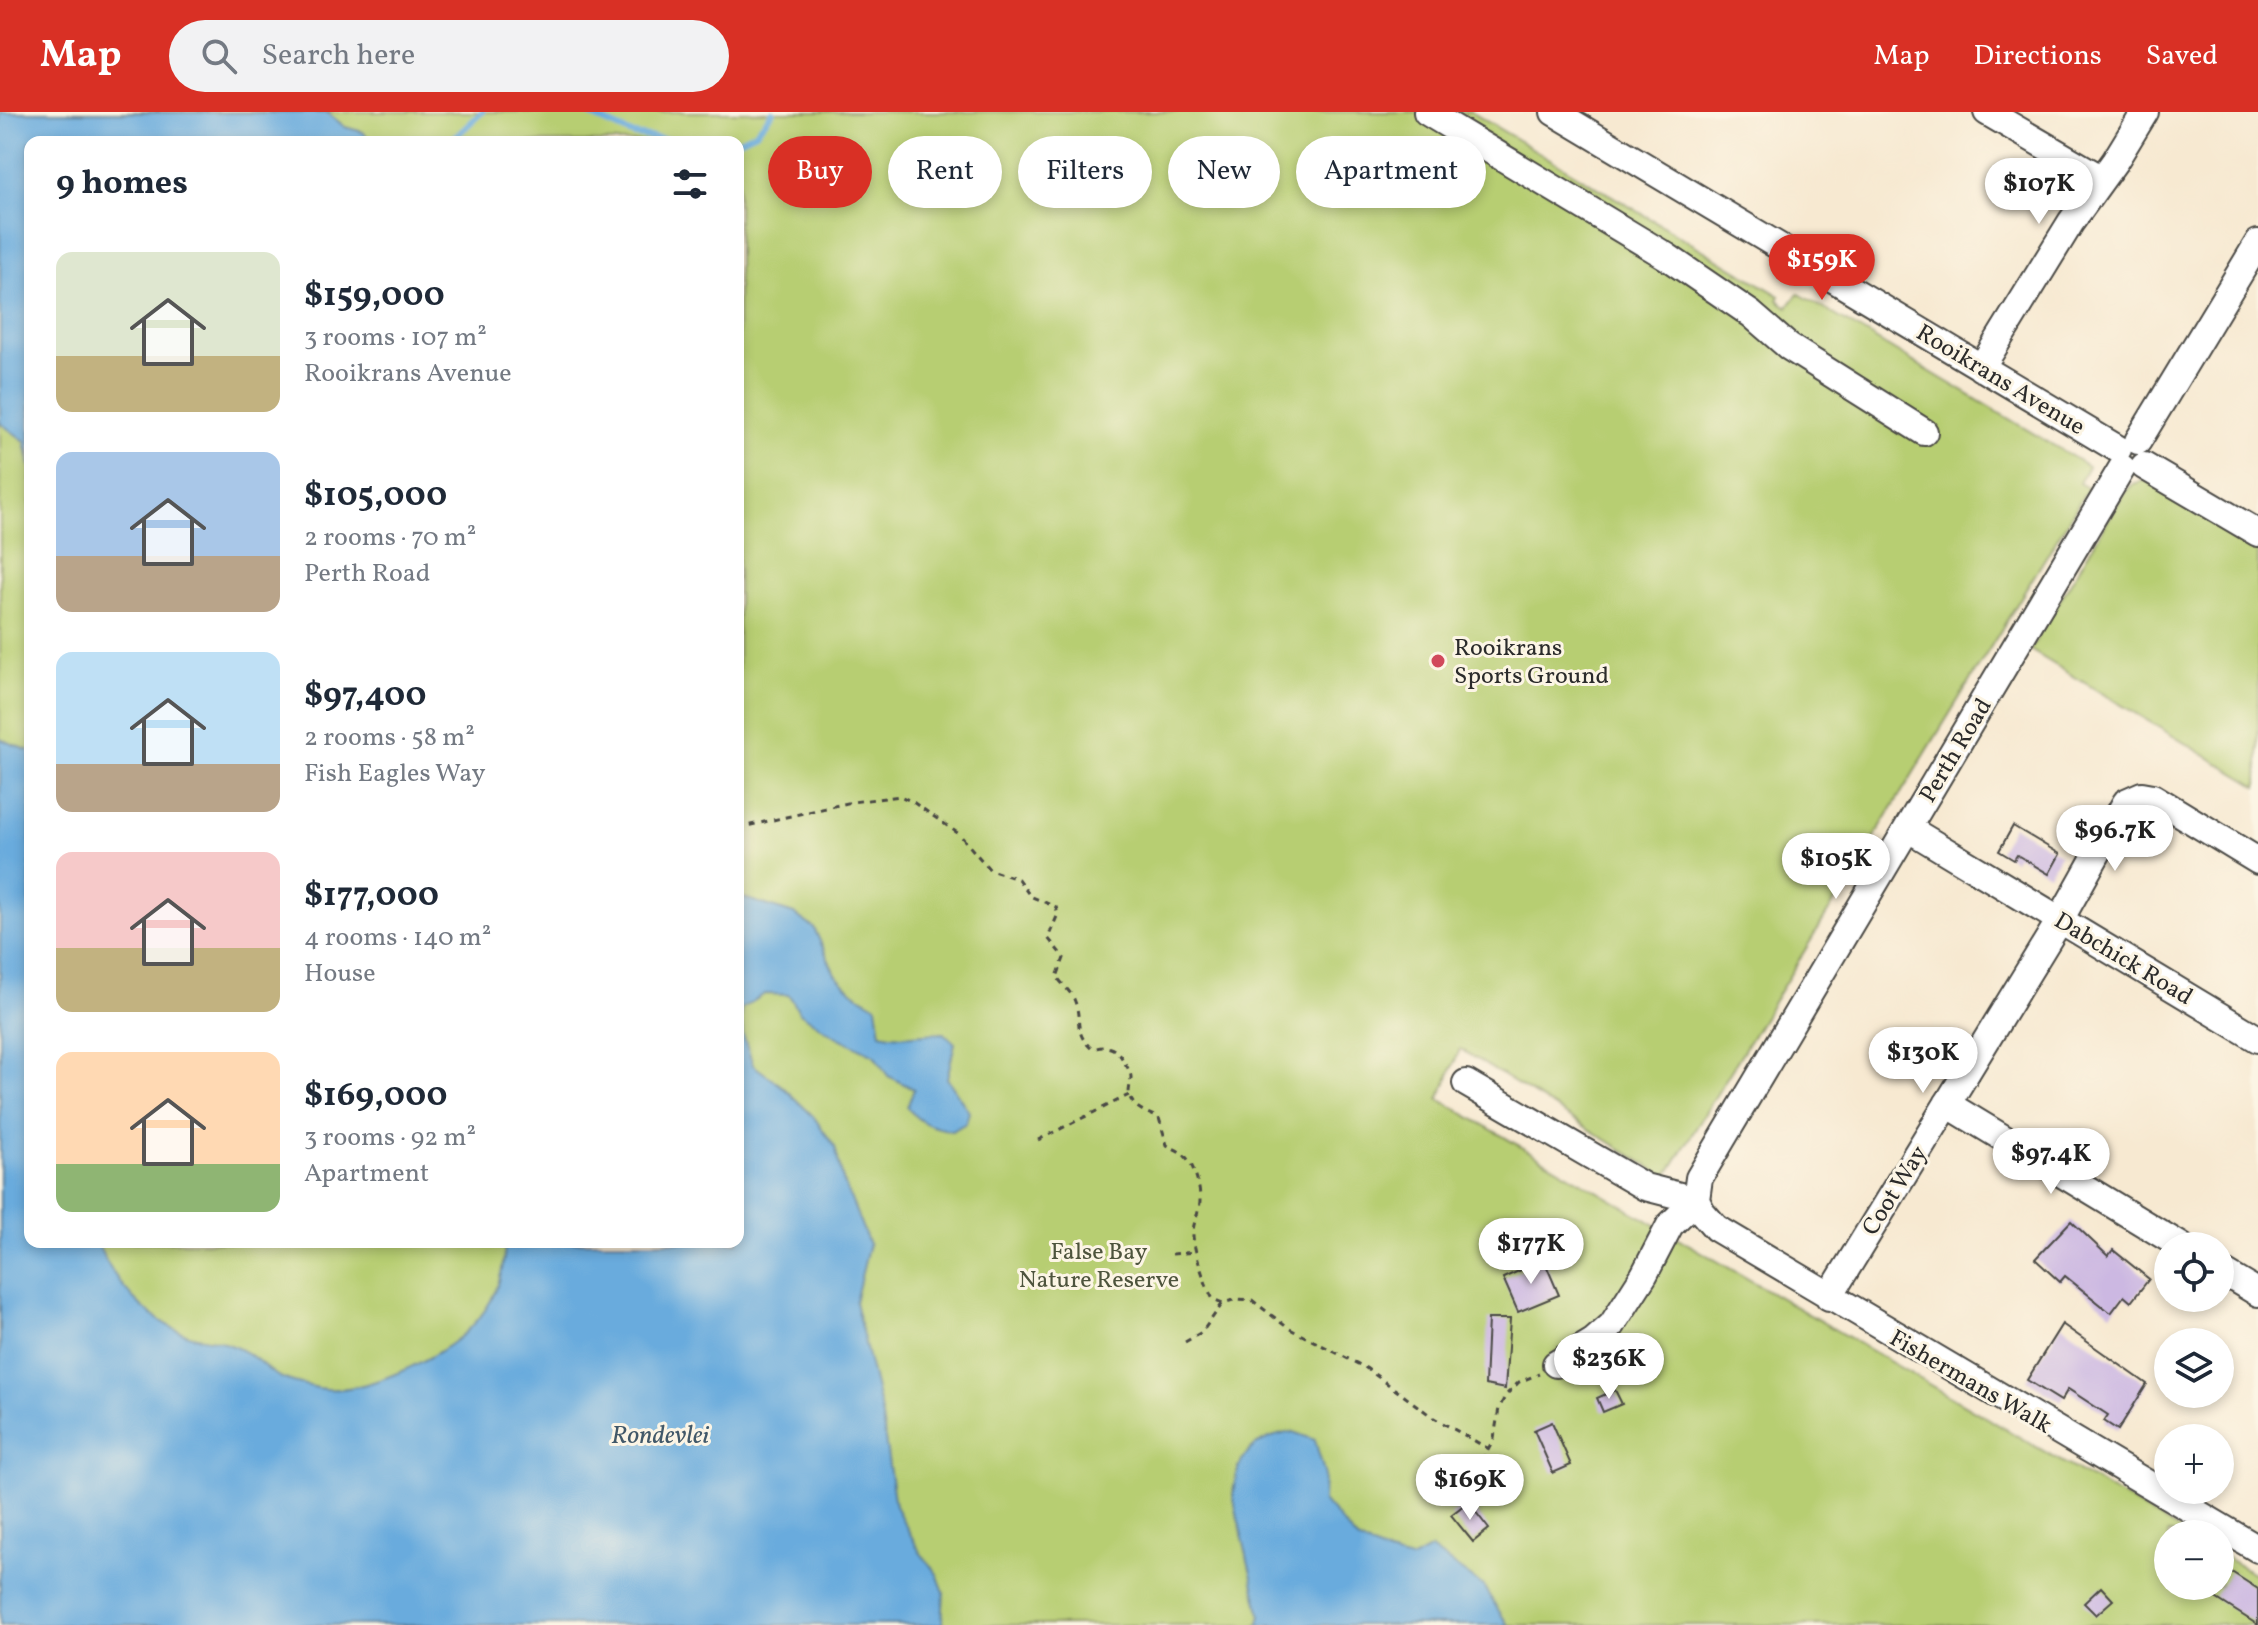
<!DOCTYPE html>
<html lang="en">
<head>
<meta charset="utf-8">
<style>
	:root { --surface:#fff; --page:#f2f2f3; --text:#1f2937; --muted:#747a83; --accent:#d93025 }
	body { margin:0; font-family:Vollkorn,serif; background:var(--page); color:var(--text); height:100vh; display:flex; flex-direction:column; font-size:30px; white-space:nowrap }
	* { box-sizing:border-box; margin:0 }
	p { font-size:26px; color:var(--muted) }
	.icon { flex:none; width:44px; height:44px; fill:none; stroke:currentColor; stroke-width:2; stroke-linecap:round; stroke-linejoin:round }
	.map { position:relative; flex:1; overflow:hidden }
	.side { position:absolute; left:24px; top:24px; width:720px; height:1112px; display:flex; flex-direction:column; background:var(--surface); border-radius:16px; box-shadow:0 4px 12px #0003 }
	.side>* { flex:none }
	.top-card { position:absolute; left:768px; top:24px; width:760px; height:72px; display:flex; gap:16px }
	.tools { position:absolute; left:2154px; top:1120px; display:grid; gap:16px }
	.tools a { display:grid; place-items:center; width:80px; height:80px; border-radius:50%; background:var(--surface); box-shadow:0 4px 12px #0003; font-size:40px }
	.price { position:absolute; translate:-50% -68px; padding:0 18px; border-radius:28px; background:#fff; color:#222; font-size:26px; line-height:52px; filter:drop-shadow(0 2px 4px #0008) }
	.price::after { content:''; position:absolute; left:50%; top:48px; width:24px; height:18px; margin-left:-12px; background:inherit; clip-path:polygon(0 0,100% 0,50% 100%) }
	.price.current { background:var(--accent); color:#fff }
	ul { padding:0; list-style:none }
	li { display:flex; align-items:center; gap:24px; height:200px; padding:0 32px }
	li span { display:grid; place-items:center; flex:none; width:224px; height:160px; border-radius:16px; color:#555 }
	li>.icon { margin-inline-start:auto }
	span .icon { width:96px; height:96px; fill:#fffc; stroke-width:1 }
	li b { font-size:34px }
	h2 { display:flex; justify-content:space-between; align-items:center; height:96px; padding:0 32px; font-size:34px }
	.pill { padding:0 28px; border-radius:36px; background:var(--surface); box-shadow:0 4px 12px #0003; font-size:28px; line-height:72px }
	.pill.current { background:var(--accent); color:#fff }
	header { display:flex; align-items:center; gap:48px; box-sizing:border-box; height:112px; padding:0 40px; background:var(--accent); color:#fff }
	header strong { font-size:38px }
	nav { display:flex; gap:44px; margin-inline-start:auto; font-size:28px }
	.search { width:560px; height:72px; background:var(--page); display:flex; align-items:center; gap:20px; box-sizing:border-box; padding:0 28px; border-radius:44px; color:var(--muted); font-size:30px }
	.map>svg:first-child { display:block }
	.green { fill:#b7ce72; stroke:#717c4e; stroke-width:2; fill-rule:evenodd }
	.water { fill:#69abdd; stroke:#4a6b84; stroke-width:2 }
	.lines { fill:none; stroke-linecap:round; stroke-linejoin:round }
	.stream { stroke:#69abdd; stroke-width:6 }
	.building { fill:#ccb8e2 }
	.minor-casing { stroke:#4a4844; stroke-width:30 }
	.path { stroke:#4a4844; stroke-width:3; stroke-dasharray:6 6; stroke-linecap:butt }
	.minor { stroke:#fff; stroke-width:26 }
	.poi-dot { fill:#d1495b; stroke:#fcf5e5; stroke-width:3 }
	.labels { text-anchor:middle; stroke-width:6; stroke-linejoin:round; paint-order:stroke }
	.street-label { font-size:24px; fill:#2b2b2b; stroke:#fcf5e5 }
	.poi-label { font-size:24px; fill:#2b2b2b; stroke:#fcf5e5; text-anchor:start }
	.park-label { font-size:24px; fill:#4e543d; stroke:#fcf5e5 }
	.water-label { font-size:26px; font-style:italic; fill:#415869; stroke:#fcf5e5 }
</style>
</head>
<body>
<header>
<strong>Map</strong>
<div class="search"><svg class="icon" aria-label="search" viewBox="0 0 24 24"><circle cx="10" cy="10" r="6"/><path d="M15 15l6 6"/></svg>Search here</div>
<nav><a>Map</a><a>Directions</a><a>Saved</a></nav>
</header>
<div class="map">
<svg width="2258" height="1513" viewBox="0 0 2258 1513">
	<rect width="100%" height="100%" fill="#fcf5e5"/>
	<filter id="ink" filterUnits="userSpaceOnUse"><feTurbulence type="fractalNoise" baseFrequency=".0125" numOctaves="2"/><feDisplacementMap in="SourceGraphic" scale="16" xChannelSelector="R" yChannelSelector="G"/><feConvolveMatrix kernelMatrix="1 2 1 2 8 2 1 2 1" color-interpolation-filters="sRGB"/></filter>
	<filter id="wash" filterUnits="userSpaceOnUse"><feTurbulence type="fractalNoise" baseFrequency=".006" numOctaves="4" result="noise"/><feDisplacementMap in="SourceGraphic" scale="32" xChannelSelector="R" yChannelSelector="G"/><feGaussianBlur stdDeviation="1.8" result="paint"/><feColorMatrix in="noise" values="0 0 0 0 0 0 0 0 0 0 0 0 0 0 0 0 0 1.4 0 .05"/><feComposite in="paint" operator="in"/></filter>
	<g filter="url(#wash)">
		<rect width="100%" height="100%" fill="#f7e9d1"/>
		<path class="green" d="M 0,0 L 1471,0 L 1780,184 L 1778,188 L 1788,195 L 1798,181 L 2088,354 L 2079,371 L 2088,376 L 1666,1065 L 1460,937 L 1439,987 L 2186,1422 L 2168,1422 L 2168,1474 L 2220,1474 L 2220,1442 L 2258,1464 L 2258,1513 L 0,1513 ZM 30,30 L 738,30 L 738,1130 L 30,1130 Z
			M 2146,368 L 2258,432 L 2258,675 L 2030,538 L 2125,380 L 2133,372 Z"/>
		<path class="water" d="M 0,0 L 328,1 L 345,15 L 363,20 L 372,30 L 30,30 L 30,354 L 25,329 L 0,311 Z
			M 0,627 L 30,639 L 30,1130 L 97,1130 C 113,1170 148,1209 189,1223 C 201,1227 214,1226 225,1231 C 234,1234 244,1239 253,1245 C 262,1251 271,1262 282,1266 C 293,1271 306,1273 318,1276 C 342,1281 373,1271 395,1262 C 456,1236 504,1203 505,1130 L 738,1130 L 738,784 L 794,802 L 814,816 L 835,862 L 853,880 L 877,894 L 881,921 C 902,927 922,921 944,921 L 955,931 L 947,966 L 969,1000 L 966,1011 L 952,1019 C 933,1015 919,1012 907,995 L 914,977 L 888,964 L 874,943 L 837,925 L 800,901 L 789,883 L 765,882 L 741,897 L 743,923 L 753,953 L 782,974 L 813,1004 L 835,1035 L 843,1068 L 869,1132 L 855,1190 L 881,1299 L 895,1394 L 920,1440 L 937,1462 L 944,1480 L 942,1513 L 0,1513 Z
			M 1293,1320 L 1315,1328 L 1324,1360 L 1323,1389 L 1357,1428 L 1388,1442 L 1411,1448 L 1431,1437 L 1483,1474 L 1508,1513 L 1258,1513 L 1261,1504 L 1233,1384 C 1236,1343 1253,1326 1293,1320 Z"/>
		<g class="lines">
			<path class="stream" d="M 583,0 L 634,23 L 685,30
				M 450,30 L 482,0
				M 735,30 L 756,20 L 773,0"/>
		</g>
		<g id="blocks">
			<path class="building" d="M 2013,714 L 2060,742 L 2049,762 L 2017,743 L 2014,748 L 1999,739 Z
				M 2071,1109 L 2108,1144 L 2113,1138 L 2149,1167 L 2131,1190 L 2124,1184 L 2111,1201 L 2065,1164 L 2060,1170 L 2035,1147 Z
				M 1544,1148 L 1559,1183 L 1518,1200 L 1503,1166 Z
				M 1488,1207 L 1510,1207 L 1505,1277 L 1485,1273 Z
				M 2062,1212 L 2147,1272 L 2118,1318 L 2104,1309 L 2108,1303 L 2068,1277 L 2061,1289 L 2027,1268 Z
				M 1615,1278 L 1622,1292 L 1603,1300 L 1597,1286 Z
				M 1552,1310 L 1571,1353 L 1553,1361 L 1534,1318 Z
				M 1468,1390 L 1489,1417 L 1473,1430 L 1451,1403 Z
				M 2230,1459 L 2258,1477 L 2258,1513 L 2214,1485 Z
				M 2101,1475 L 2113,1488 L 2096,1503 L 2084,1491 Z"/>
		</g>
	</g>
	<g filter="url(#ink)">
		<use href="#blocks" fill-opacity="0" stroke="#4a4844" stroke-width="2"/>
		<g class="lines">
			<g class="minor-casing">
				<path id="minor" d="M 1427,0 L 1666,144 L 1751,202 L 1789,235 L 1924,320
					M 1554,0 L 2118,337
					M 1987,0 L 2102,67
					M 1981,256 L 2071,110 L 2115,49 L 2145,0
					M 2138,329 L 2258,131
					M 2144,354 L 2258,421
					M 1909,717 L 2258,927
					M 1466,971 L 1645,1075 L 1696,1088
					M 1947,992 L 2181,1134
					M 1696,1088 L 1699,1066 L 2122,356
					M 1696,1088 L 1702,1100 L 1716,1116 L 2258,1437
					M 2220,1158 L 2258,1181
					M 1829,1185 L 2060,808 L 2126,690 L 2142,683 L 2153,685 L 2258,749
					M 1556,1252 L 1594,1229 L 1612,1213 L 1644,1163 L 1670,1113 L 1696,1088"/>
			</g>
			<path class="path" d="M 738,716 L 852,690 L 900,684 L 913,690 L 959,722 L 990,758 L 1018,767 L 1030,784 L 1056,795 L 1058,802 L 1048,826 L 1064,846 L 1057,865 C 1062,872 1070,879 1074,887 C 1083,908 1072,919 1092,937 C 1110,932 1117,936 1126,953 C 1128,956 1131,962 1131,965 C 1131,974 1126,981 1132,989 C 1137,998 1150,1002 1159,1006 L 1167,1033 C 1172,1036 1180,1039 1184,1043 C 1195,1053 1203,1082 1199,1096 C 1197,1105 1193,1112 1193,1121 C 1192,1133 1206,1176 1213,1187 L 1223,1191 L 1237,1187 L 1252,1188 L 1288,1216 L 1366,1256 L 1434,1306 L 1489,1337
				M 1038,1028 L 1129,983
				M 1172,1142 L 1196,1140
				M 1185,1230 L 1202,1220 L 1223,1191
				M 1465,1380 L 1494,1326 L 1499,1296 L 1506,1283 L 1519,1270 L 1539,1262"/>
			<use href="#minor" class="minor"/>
		</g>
	</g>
	<circle class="poi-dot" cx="1438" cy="549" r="8"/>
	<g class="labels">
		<g class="street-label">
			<text transform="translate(2001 267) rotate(31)" y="8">Rooikrans Avenue</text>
			<text transform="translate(1955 638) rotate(-59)" y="8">Perth Road</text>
			<text transform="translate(2124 846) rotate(31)" y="8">Dabchick Road</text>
			<text transform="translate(1894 1078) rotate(-58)" y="8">Coot Way</text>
			<text transform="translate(1971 1269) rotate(30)" y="8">Fishermans Walk</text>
		</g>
		<g class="poi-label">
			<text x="1454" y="543">Rooikrans<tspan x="1454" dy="28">Sports Ground</tspan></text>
		</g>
		<g class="park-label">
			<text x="1099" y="1147">False Bay<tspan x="1099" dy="28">Nature Reserve</tspan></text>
		</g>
		<g class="water-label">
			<text x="660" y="1331">Rondevlei</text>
		</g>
	</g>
</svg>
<div class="tools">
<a><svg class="icon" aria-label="locate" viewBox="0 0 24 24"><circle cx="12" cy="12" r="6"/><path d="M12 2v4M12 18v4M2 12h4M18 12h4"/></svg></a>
<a><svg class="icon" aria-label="layers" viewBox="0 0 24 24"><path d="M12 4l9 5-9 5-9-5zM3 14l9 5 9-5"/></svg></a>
<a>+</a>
<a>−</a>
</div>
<b class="price" style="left:2039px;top:114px">$107K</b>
<b class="price current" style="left:1822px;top:190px">$159K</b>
<b class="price" style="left:2115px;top:761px">$96.7K</b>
<b class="price" style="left:1836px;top:789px">$105K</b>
<b class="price" style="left:1923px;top:983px">$130K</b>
<b class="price" style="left:2051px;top:1084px">$97.4K</b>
<b class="price" style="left:1531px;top:1174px">$177K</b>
<b class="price" style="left:1609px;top:1289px">$236K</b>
<b class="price" style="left:1470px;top:1410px">$169K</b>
<div class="top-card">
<a class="pill current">Buy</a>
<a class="pill">Rent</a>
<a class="pill">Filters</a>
<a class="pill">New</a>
<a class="pill">Apartment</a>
</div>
<section class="side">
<h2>9 homes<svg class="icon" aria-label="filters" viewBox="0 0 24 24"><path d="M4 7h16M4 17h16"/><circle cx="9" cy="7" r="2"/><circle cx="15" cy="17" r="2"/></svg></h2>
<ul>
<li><span style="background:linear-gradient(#dfe7d0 65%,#c2b280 0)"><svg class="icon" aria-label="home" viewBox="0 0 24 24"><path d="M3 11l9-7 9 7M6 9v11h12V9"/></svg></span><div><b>$159,000</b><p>3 rooms · 107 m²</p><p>Rooikrans Avenue</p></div></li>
<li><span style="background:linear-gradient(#a9c7e8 65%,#b9a48a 0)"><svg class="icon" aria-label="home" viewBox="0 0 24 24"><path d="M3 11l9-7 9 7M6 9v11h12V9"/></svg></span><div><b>$105,000</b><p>2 rooms · 70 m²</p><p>Perth Road</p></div></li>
<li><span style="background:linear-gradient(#bfe0f5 70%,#b9a48a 0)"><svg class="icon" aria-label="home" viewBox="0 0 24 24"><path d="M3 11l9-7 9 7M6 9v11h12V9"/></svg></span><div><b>$97,400</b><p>2 rooms · 58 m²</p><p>Fish Eagles Way</p></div></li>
<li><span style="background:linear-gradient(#f6c9c9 60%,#c2b280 0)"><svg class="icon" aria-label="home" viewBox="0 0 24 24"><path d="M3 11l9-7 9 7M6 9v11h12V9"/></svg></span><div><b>$177,000</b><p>4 rooms · 140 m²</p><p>House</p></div></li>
<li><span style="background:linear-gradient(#ffd9b3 70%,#8fb573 0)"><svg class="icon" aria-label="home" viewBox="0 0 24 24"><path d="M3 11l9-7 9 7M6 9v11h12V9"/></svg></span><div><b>$169,000</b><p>3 rooms · 92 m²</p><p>Apartment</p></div></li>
</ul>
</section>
</div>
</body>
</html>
